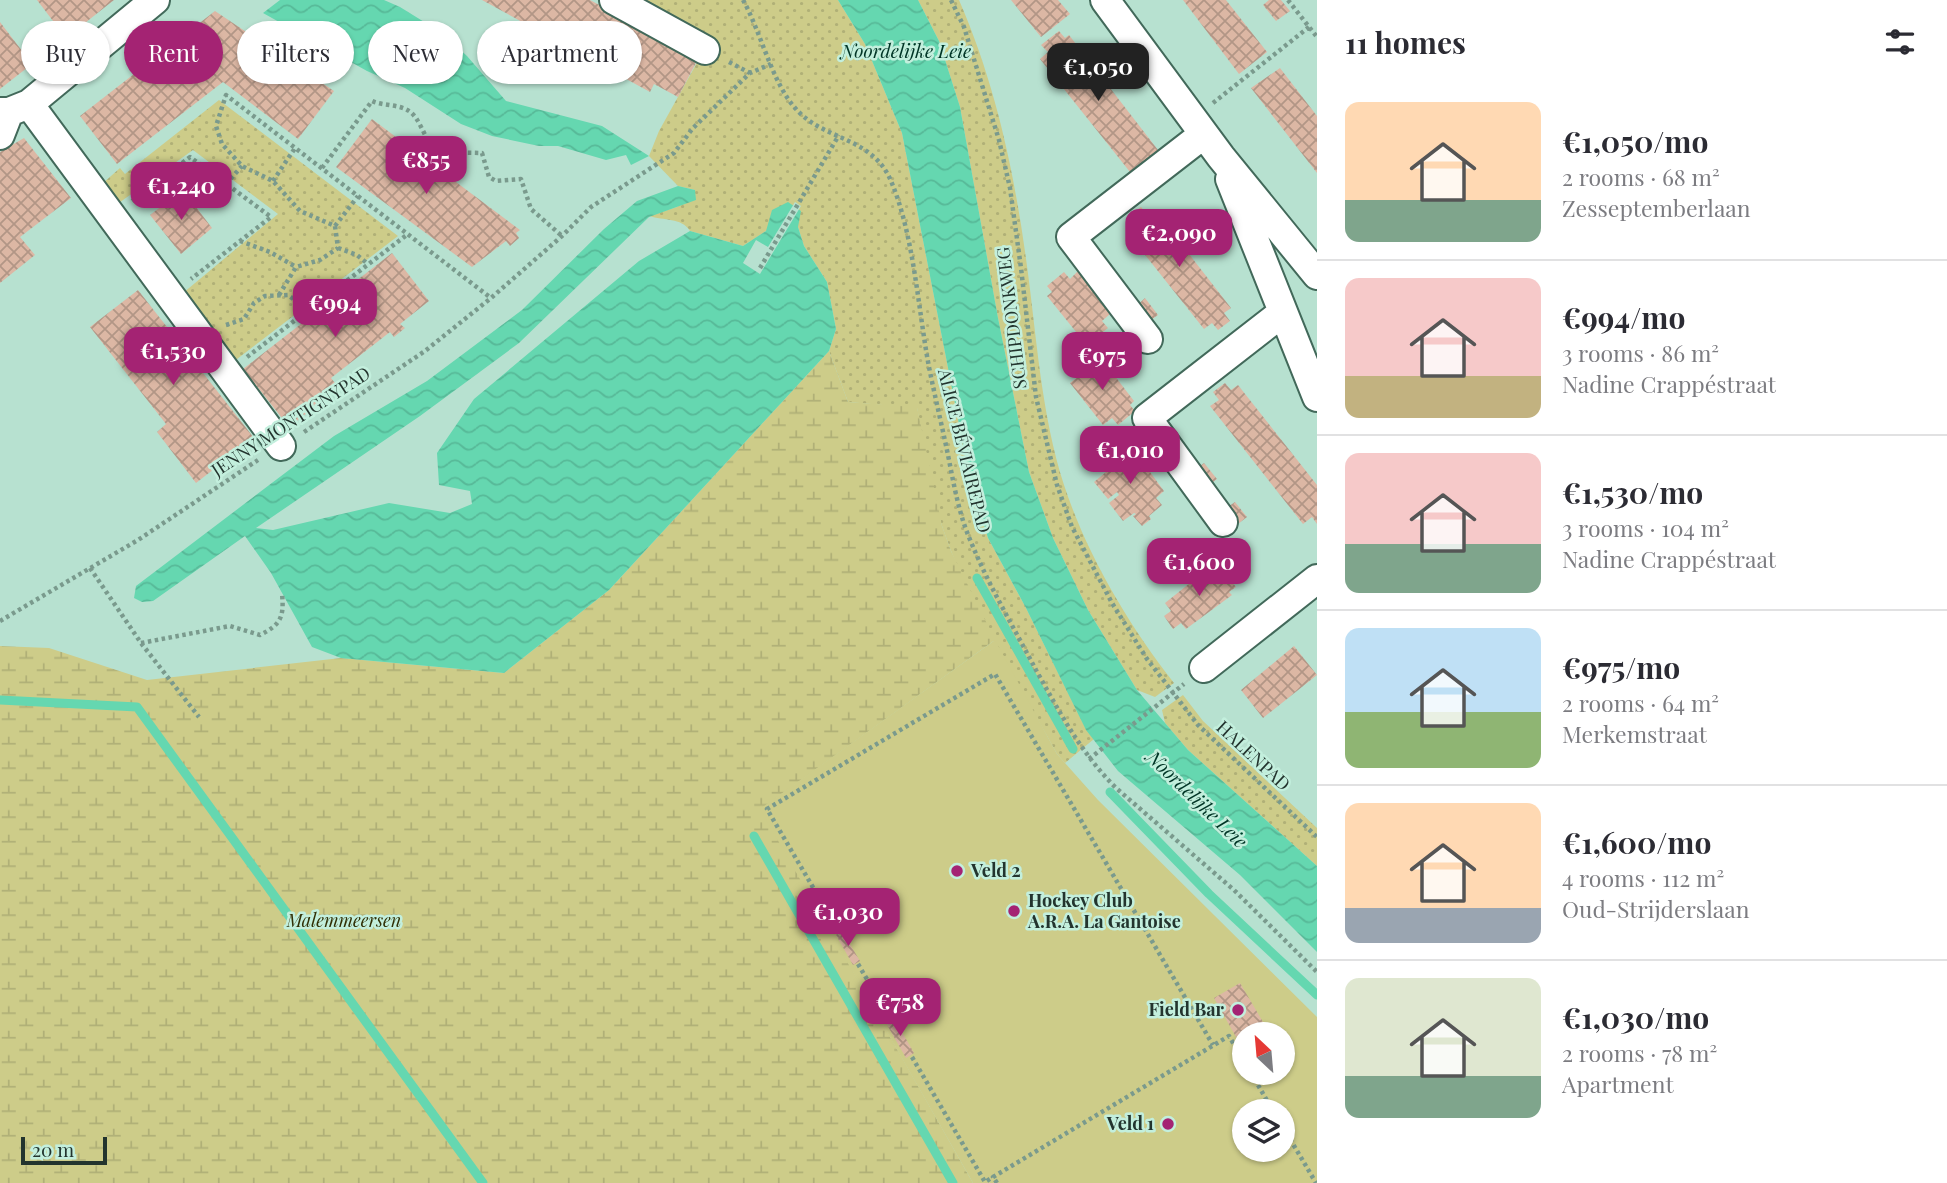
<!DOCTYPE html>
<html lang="en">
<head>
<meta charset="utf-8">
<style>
	:root { --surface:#fff; --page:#f7f7f7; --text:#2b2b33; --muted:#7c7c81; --line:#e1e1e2; --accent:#a42373 }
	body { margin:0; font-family:"Playfair Display",serif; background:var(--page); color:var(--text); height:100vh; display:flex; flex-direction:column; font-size:26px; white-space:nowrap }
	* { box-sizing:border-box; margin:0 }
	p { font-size:23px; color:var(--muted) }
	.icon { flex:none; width:38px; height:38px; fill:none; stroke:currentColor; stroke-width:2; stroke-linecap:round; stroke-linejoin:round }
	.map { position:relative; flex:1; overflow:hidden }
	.details { display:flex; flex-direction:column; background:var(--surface); width:630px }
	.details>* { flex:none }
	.banner { position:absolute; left:21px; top:21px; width:665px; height:63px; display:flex; gap:14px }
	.needle { width:46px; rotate:334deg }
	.fabs { position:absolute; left:1232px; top:1022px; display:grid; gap:14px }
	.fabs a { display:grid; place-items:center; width:63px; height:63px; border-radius:50%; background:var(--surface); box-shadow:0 2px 5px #0004; font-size:35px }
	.scale { position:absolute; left:21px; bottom:18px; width:86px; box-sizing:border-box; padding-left:7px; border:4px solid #23342e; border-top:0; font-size:19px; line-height:24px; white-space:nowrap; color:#23342e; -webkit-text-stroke:5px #c3efdd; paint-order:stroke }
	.price { position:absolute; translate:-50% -60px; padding:0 16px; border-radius:14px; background:var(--accent); color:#fff; font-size:23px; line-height:46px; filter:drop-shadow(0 2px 4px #0008) }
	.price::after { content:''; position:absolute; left:50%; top:42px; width:21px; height:16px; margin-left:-10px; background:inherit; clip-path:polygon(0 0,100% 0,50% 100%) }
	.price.active { background:#222; color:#fff }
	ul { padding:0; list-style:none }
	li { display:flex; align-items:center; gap:21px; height:175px; padding:0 28px }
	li+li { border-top:2px solid var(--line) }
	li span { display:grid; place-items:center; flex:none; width:196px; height:140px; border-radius:14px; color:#555 }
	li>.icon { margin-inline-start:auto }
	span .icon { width:84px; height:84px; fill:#fffc; stroke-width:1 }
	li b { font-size:30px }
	h2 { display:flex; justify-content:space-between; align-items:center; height:84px; padding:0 28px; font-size:30px }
	.tag { padding:0 24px; border-radius:32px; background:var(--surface); box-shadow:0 2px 5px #0004; font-size:24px; line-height:63px }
	.tag.active { background:var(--accent); color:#fff }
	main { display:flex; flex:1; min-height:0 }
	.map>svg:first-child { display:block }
	.grass { fill:url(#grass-dots) }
	.wetland { fill:url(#wetland-marsh) }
	.pitch { fill:#cdcc89; fill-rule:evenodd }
	.water { fill:url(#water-waves) }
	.pier { fill:#b7e1d0 }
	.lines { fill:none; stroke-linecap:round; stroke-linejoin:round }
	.stream { stroke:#65d7b0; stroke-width:9 }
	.building { fill:url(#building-cross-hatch) }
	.minor-casing { stroke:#42695a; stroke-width:32 }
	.path { stroke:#7a9a8d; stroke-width:4.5; stroke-dasharray:3.5 3.5; stroke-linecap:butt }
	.minor { stroke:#fff; stroke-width:28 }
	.poi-dot { fill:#a42373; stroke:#c3efdd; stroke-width:2.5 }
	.labels { text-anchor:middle; stroke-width:5; stroke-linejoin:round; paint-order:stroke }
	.street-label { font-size:18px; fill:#23342e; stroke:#c3efdd }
	.poi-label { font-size:18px; font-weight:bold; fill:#23342e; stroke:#c3efdd; text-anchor:start }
	.park-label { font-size:18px; font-style:italic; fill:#313006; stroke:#c3efdd }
	.water-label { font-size:19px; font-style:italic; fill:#003526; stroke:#c3efdd }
</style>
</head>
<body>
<main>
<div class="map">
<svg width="1317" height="1183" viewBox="0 0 1317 1183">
	<defs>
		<pattern id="grass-dots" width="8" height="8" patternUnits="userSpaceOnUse" patternTransform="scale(1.75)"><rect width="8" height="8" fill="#cdcc89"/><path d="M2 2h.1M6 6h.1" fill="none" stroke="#b0b077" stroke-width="1.8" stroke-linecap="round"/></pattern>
		<pattern id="wetland-marsh" width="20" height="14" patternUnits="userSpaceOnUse" patternTransform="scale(1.75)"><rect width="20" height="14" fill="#cdcc89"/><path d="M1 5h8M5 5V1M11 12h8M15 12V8" fill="none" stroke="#b0b077"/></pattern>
		<pattern id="water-waves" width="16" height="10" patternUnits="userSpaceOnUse" patternTransform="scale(1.75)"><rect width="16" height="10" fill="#65d7b0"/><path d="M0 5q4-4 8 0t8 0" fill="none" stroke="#57b998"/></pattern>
		<pattern id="building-cross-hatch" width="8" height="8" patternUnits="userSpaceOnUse" patternTransform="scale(1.75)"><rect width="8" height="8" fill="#dcb7a4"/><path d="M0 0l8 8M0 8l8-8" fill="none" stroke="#b29686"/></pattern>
	</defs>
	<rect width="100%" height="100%" fill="#b7e1d0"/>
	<path class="grass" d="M 633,0 L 838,0 L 865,44 L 902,133 L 969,475 L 988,538 L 1026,608 L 1086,729 L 1094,739 L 1065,763 L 1057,754 C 1017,681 970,608 943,529 C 930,490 925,448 917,408 L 848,402 L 829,351 L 836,329 L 827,282 L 804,246 L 798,227 L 766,231 L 743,246 L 690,231 C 681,217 664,221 649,216 L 677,207 L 695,190 L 678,186 L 649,156 L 659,131 L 699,59 Z
		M 918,0 L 959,0 C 996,85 1015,175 1027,266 C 1037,339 1041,413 1064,485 C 1087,555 1128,624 1174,683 L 1155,697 L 1137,690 L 1088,610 L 1053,538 L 1029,472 L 998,318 L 960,107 L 939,41 Z
		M 219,100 L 398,236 L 228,366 L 177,298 L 278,214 L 193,150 L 116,205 L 102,184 L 120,168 L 125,174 Z
		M 1183,695 L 1203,721 L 1317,828 L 1317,866 L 1188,750 L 1165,723 L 1162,710 Z"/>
	<path class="wetland" d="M 829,351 L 848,402 L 917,407 L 942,526 L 951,551 L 995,640 L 761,809 L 973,1183 L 0,1183 L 0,646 L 49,648 L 147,680 L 341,658 L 504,673 L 609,590 Z"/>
	<path class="pitch" d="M 995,640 L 1057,754 L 1098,800 L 1317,1017 L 1317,1183 L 973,1183 L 760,809 ZM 1244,1034 L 1283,1034 L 1283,1073 L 1244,1073 ZM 1244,1111 L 1283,1111 L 1283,1150 L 1244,1150 Z"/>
	<path class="water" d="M 280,0 L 384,0 L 400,7 L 442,33 L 467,56 L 506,101 L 602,126 L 649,156 L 631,165 L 626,155 L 606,160 L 558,146 L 539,146 L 492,136 L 461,124 L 405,88 L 367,71 L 263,13 Z
		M 838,0 L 918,0 L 939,41 L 960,107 L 998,318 L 1029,472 L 1053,538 L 1088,610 L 1137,690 L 1188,750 L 1317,866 L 1317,952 L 1240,875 L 1118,771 L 1086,730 L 1026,608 L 988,538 L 969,475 L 902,133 L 865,44 Z
		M 678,186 L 695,190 L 696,200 L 649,217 L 519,343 L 420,416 L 256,528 L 273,530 L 389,503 L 450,513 L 472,504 L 470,491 L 439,485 L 437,453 L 474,399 L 639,261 L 690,231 L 743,246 L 766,231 L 772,210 L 788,202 L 801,211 L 798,227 L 804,246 L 827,282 L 836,329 L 829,351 L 609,590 L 504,673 L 341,658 L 312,647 L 271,573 L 245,536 L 153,601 L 142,602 L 134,598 L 136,586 L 334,436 L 427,381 L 522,310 L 604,229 L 637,201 Z"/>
	<path class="pier" d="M 795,202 L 801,206 L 760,274 L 743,263 L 756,240 L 768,247 Z"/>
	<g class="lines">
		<path class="stream" d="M 977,578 L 1073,749
			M 0,700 L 137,707 L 483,1183
			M 1110,792 L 1209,894 L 1317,995
			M 754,836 L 953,1183"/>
	</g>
	<path class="building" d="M 37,0 L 114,0 L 66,38 Z
		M 482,0 L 590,0 L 631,22 L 629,25 L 636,29 L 637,26 L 698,59 L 678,97 L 654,84 L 650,92 Z
		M 1011,0 L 1058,0 L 1070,14 L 1041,37 Z
		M 1183,0 L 1226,0 L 1267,52 L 1239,74 Z
		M 1269,0 L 1281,0 L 1290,11 L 1276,21 L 1263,5 Z
		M 215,11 L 334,91 L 298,139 L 223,82 L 117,164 L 80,116 Z
		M 0,22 L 32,64 L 0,89 Z
		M 1059,31 L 1065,38 L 1069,35 L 1158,150 L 1150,156 L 1156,163 L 1144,173 L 1138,165 L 1130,172 L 1040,59 L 1048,52 L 1041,45 Z
		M 492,35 L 509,44 L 502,57 L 486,48 Z
		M 532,52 L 542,58 L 533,74 L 523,68 Z
		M 1280,68 L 1317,116 L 1317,173 L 1251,88 Z
		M 372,119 L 520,230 L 516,233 L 519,238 L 510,246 L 506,241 L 472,267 L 336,167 Z
		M 24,138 L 71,198 L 20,237 L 35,255 L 0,283 L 0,152 Z
		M 183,190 L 212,228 L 181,254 L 150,215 Z
		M 1141,207 L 1147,214 L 1154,209 L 1231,308 L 1224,313 L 1230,321 L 1218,330 L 1212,323 L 1204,329 L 1126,231 L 1135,224 L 1129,216 Z
		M 392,253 L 429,301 L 400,324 L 405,328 L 394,337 L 390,332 L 331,378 L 339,388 L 289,427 L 243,369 Z
		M 1078,271 L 1110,314 L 1102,321 L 1108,328 L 1091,341 L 1086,335 L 1081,338 L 1047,296 L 1052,292 L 1047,286 L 1064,272 L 1070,279 Z
		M 138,290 L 254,438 L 196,483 L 157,432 L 166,424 L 90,327 Z
		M 1145,298 L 1158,315 L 1145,324 L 1133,309 Z
		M 1092,355 L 1097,362 L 1101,358 L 1134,401 L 1130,405 L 1135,411 L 1118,425 L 1112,418 L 1103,425 L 1070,383 L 1079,376 L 1073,370 Z
		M 1225,383 L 1231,390 L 1238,385 L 1317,485 L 1317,524 L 1312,517 L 1303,524 L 1210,406 L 1219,400 L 1213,392 Z
		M 1123,446 L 1128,452 L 1133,449 L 1164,491 L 1156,498 L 1162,505 L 1149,516 L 1151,519 L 1142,526 L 1133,516 L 1136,514 L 1134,513 L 1123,521 L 1109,503 L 1119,495 L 1117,492 L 1108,499 L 1094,482 L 1112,467 L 1105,460 Z
		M 1204,463 L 1217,479 L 1204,489 L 1191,473 Z
		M 1235,502 L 1247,517 L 1234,527 L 1222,511 Z
		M 1210,567 L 1215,575 L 1222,570 L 1236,587 L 1229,592 L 1232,595 L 1186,629 L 1181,623 L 1173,629 L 1164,616 L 1171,611 L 1165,603 Z
		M 1294,646 L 1317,675 L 1263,718 L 1241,690 Z
		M 842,931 L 860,961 L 853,965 L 836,935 Z
		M 1240,983 L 1263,1022 L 1236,1037 L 1214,998 Z
		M 894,1018 L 914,1053 L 906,1058 L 886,1023 Z"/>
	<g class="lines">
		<g class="minor-casing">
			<path id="minor" d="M 614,0 L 705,50
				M 1105,0 L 1221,157 L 1317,275
				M 29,104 L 281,446
				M 0,112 L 9,112 L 29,104 L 155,0
				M 0,135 L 9,112
				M 1230,179 L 1317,397
				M 1148,339 L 1071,237 L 1204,134
				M 1223,522 L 1147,418 L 1282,313
				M 1204,668 L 1317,579"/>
		</g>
		<path class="path" d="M 743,0 C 761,32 772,83 796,109 C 824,141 872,136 891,181 C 914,235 918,309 929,367 C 935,397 942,426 948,455 C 954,485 959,515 971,542 C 989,586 1014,628 1036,670 C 1060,713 1081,753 1116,788 L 1234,890 L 1317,972
			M 951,0 L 964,27 L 999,140 L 1010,188 L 1021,268 L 1036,397 L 1057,485 L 1072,527 L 1112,603 L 1147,659 L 1198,725 L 1317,837
			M 1288,0 L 1317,37
			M 729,62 L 750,73
			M 1213,103 L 1309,27
			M 322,168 L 372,101 C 383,106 399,104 409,111 C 421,119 424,140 437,152 L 482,153 L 489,177 L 496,181 L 521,179 L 531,209 L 562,236
			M 273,181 L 295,148
			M 226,184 L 242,166
			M 132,201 L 190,157 L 271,217 L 191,279
			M 335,226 L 358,196
			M 240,241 L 270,252 L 296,267
			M 338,248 L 357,255 L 368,264
			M 760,268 L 839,135
			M 279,295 L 296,267 L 320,260 L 338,248 L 335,226 L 300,211 L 273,181 L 242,166 L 222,144 L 216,126 L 226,95 L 491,298
			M 226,325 L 244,319 L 254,303 L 265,296 L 288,295 L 308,310
			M 247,357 L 408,234
			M 304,432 L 425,351 L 491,298 L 562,236 L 591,207 L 674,153 L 693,128 L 750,73 L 771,64
			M 90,568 L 141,643 L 199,717
			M 0,621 L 138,540 L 258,460
			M 141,643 L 230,626 L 260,635 C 282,624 284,616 282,593
			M 1089,759 L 1184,684
			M 838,930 L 767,809 L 995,674 L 1213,1045
			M 858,964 L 890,1018
			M 912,1057 L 985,1182 L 993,1177
			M 1251,1073 L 1273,1111
			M 1283,1127 L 1316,1183
			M 997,1183 L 993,1177 L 1229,1036 L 1244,1062"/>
		<use href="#minor" class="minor"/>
	</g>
	<g class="poi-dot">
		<circle cx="957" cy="871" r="7"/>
		<circle cx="1014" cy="911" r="7"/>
		<circle cx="1238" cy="1010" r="7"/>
		<circle cx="1168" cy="1124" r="7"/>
	</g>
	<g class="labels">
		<g class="street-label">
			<text transform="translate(1012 318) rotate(-97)" y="6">SCHIPDONKWEG</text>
			<text transform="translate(291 422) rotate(-33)" y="6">JENNY MONTIGNYPAD</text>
			<text transform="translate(964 451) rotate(76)" y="6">ALICE BÉVIAIREPAD</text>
			<text transform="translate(1253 756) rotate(43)" y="6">HALENPAD</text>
		</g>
		<g class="poi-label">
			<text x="971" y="877">Veld 2</text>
			<text x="1028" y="907">Hockey Club<tspan x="1028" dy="21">A.R.A. La Gantoise</tspan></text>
			<text x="1224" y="1016" text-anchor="end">Field Bar</text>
			<text x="1154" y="1130" text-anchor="end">Veld 1</text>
		</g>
		<g class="park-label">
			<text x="344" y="927">Malemmeersen</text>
		</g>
		<g class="water-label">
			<text x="906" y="58">Noordelijke Leie</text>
			<text transform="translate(1197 799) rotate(44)" y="7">Noordelijke Leie</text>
		</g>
	</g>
</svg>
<div class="fabs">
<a><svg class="needle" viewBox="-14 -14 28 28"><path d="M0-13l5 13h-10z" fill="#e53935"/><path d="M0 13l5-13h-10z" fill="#7c7c81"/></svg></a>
<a><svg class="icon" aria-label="layers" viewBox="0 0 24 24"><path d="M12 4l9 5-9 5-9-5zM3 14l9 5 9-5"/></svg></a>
</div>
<div class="scale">20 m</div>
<b class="price active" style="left:1098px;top:103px">€1,050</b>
<b class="price" style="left:426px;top:196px">€855</b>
<b class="price" style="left:181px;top:222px">€1,240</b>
<b class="price" style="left:1179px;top:269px">€2,090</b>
<b class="price" style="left:335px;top:339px">€994</b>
<b class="price" style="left:173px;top:387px">€1,530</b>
<b class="price" style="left:1102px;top:392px">€975</b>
<b class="price" style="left:1130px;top:486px">€1,010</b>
<b class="price" style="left:1199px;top:598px">€1,600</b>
<b class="price" style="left:848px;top:948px">€1,030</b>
<b class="price" style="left:900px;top:1038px">€758</b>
<div class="banner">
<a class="tag">Buy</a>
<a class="tag active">Rent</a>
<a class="tag">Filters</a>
<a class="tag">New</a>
<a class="tag">Apartment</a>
</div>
</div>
<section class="details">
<h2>11 homes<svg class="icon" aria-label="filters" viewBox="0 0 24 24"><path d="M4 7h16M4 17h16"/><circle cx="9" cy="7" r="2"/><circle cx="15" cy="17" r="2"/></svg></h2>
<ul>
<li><span style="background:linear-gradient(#ffd9b3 70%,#7fa58c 0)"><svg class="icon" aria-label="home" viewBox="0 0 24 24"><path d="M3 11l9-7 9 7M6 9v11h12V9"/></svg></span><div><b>€1,050/mo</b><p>2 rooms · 68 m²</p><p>Zesseptemberlaan</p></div></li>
<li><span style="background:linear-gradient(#f6c9c9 70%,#c2b280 0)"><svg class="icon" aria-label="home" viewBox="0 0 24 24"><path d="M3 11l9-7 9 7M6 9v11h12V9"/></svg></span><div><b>€994/mo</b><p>3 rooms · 86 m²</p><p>Nadine Crappéstraat</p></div></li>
<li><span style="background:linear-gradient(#f6c9c9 65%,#7fa58c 0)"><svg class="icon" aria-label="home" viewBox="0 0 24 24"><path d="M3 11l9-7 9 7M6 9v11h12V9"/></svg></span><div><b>€1,530/mo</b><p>3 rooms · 104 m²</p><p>Nadine Crappéstraat</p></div></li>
<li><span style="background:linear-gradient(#bfe0f5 60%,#8fb573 0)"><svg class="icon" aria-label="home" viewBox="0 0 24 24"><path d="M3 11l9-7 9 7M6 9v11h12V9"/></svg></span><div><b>€975/mo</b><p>2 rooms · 64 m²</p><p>Merkemstraat</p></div></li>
<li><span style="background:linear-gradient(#ffd9b3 75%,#9aa5b1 0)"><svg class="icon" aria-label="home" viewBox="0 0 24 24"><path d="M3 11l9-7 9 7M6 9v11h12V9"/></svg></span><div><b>€1,600/mo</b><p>4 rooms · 112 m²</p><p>Oud-Strijderslaan</p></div></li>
<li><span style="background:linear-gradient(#dfe7d0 70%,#7fa58c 0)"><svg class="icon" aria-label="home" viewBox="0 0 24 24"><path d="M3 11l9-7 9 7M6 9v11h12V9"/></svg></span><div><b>€1,030/mo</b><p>2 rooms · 78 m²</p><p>Apartment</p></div></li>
</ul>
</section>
</main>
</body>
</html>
